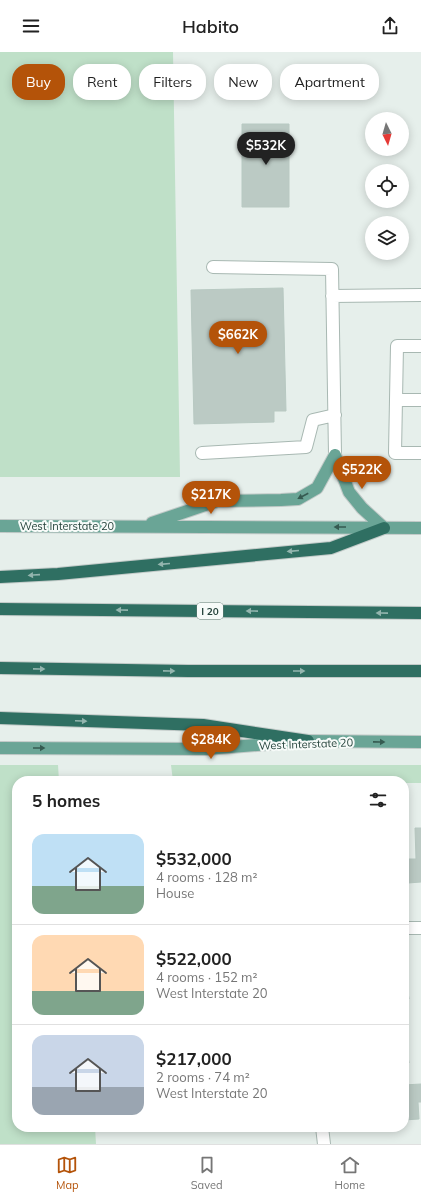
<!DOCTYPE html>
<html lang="en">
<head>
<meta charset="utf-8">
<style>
	:root { --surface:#fff; --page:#f2f2f2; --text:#222; --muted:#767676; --line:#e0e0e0; --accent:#b45309 }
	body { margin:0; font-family:Mulish,sans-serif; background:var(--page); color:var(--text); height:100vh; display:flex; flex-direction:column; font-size:15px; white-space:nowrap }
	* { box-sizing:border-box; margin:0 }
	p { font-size:13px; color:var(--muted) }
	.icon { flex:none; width:22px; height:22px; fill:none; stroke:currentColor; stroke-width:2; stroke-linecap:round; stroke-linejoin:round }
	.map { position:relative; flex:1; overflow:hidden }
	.side { position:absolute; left:12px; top:724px; width:397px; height:356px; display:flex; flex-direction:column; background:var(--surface); border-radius:16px; box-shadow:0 2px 10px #0003 }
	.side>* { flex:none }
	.banner { position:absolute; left:12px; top:12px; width:397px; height:36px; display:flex; gap:8px }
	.needle { width:26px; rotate:175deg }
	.controls { position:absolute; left:365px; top:60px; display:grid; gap:8px }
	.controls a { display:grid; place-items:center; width:44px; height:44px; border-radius:50%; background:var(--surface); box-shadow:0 2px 10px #0003; font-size:20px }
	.price { position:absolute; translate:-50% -34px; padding:0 9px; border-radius:14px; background:var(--accent); color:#fff; font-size:13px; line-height:26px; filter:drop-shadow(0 1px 2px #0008) }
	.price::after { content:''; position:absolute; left:50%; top:24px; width:12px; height:9px; margin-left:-6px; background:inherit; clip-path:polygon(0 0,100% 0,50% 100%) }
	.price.on { background:#222; color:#fff }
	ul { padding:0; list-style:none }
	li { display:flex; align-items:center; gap:12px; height:100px; padding:0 20px }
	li+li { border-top:1px solid var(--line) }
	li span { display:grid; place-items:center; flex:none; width:112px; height:80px; border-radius:12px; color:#555 }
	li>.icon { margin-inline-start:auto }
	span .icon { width:48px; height:48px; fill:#fffc; stroke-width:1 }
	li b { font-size:17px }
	h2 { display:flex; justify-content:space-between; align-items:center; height:48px; padding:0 20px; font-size:17px }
	.pill { padding:0 14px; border-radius:16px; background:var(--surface); box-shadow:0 2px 10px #0003; font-size:14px; line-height:36px }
	.pill.on { background:var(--accent); color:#fff }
	header { display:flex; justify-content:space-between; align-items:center; height:52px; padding:0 20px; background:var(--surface); font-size:18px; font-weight:600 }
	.dock { display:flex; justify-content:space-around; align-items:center; height:56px; border-top:1px solid var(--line); background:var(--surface); font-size:11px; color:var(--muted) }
	.dock a { display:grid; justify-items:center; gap:2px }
	.dock .on { color:var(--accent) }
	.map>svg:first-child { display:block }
	.green { fill:#bfe0c8 }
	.building { fill:#bbcac4; stroke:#b8c9c2 }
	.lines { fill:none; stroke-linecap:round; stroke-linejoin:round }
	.minor-casing { stroke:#a8b8b2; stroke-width:14 }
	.major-casing { stroke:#c2cac8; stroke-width:14 }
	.highway-casing { stroke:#c2cac8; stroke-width:14 }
	.minor { stroke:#fff; stroke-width:12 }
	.major { stroke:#6aa596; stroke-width:12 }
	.highway { stroke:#2f6f62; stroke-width:12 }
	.oneway { fill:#365b51 }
	.oneway2 { fill:#93b5ae }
	.labels { text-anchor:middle; stroke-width:4; stroke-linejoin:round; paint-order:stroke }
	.shield { fill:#f7fbf9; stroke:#637a73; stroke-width:1 }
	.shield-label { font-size:10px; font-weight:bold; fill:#24423a }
	.street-label { font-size:11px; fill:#24423a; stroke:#f7fbf9 }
</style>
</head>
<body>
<header><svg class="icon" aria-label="menu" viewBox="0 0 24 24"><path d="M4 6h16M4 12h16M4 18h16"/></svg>Habito<svg class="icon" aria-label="share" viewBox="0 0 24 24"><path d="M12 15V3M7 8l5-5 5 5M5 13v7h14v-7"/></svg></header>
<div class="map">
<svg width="421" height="1092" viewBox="0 0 421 1092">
	<rect width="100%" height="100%" fill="#e6efeb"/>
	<path class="green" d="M 0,0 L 173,0 L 180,425 L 0,425 Z
		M 0,713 L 58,713 L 59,729 L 17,729 L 17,1075 L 95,1075 L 96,1092 L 0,1092 Z
		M 171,713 L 421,713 L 421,731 L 404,731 L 404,729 L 173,729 Z"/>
	<path class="building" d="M 242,72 L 289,72 L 289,155 L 242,155 Z
		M 283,236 L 286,359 L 274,359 L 274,370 L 194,372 L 191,238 Z
		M 415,776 L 421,776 L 421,830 L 408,831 L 407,807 L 416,807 Z
		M 404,912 L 409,947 L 404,948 Z
		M 404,976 L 409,1011 L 404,1012 Z
		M 421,1032 L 421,1050 L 418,1050 L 419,1067 L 404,1068 L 404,1033 Z
		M 364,1075 L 384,1075 L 384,1077 L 364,1079 Z"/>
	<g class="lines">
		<g class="minor-casing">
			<path id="minor" d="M 213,215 L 332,217 L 335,403
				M 332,244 L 421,243
				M 421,294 L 397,294 L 395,401 L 421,401
				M 396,348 L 421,348
				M 202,401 L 306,395 L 313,368 L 335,363
				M 404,876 L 421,876
				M 322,1075 L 324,1092"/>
		</g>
		<g class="major-casing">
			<path id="major" d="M 335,403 L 349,440 L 362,456 L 384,476
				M 152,471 L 217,449 L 281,448 L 298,447 L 317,436 L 335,403
				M 0,474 L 421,476
				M 0,696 L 206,697 L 308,689 L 421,690"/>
		</g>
		<g class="highway-casing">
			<path id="highway" d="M 0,525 L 58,522 L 331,496 L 384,476
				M 0,557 L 421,561
				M 0,616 L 188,619 L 421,619
				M 0,666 L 203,673 L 308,689"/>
		</g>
		<use href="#minor" class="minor"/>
		<use href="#major" class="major"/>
		<use href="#highway" class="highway"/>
	</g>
	<defs><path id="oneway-solid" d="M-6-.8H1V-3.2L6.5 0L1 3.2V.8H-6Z"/></defs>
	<g class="oneway">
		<use href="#oneway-solid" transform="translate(303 444) rotate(152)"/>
		<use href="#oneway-solid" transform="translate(340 475) rotate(-180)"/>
		<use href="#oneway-solid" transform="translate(379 690) rotate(1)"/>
		<use href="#oneway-solid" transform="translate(39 696)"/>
	</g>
	<g class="oneway2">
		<use href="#oneway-solid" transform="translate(293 499) rotate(175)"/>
		<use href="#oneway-solid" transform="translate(164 512) rotate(175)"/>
		<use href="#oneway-solid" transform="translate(34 523) rotate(176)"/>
		<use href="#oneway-solid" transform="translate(122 558) rotate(-179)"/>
		<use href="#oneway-solid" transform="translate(252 559) rotate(-179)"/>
		<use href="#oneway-solid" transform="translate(382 561) rotate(-179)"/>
		<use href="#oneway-solid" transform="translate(39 617) rotate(1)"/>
		<use href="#oneway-solid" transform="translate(169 619) rotate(1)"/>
		<use href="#oneway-solid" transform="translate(299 619)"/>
		<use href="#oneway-solid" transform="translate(81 669) rotate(2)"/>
	</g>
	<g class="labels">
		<rect class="shield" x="197" y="551" width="26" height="16" rx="3"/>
		<g class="shield-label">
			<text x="210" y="563">I 20</text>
		</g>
		<g class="street-label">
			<text x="67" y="478">West Interstate 20</text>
			<text transform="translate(306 692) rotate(-2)" y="4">West Interstate 20</text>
		</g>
	</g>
</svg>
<div class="controls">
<a><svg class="needle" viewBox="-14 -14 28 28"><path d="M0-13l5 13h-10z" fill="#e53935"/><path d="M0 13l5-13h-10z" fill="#767676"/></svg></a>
<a><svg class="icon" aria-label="locate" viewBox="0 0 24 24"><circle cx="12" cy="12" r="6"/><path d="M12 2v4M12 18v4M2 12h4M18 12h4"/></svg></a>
<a><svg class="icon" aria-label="layers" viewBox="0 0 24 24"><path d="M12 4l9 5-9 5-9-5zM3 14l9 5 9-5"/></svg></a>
</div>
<b class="price on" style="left:266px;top:114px">$532K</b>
<b class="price" style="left:238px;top:303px">$662K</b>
<b class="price" style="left:362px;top:438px">$522K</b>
<b class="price" style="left:211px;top:463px">$217K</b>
<b class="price" style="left:211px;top:708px">$284K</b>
<div class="banner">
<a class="pill on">Buy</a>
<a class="pill">Rent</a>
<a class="pill">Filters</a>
<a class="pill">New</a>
<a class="pill">Apartment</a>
</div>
<section class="side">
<h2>5 homes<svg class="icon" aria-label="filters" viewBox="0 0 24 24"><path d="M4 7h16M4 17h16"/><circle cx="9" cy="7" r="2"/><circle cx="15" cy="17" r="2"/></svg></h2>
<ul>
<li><span style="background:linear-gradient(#bfe0f5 65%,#7fa58c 0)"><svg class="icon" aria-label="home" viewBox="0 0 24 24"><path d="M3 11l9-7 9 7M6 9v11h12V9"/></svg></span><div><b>$532,000</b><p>4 rooms · 128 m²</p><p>House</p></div></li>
<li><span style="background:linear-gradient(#ffd9b3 70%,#7fa58c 0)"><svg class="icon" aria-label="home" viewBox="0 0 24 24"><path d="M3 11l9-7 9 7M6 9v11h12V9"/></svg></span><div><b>$522,000</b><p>4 rooms · 152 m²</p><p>West Interstate 20</p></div></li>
<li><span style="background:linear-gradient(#c9d6e8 65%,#9aa5b1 0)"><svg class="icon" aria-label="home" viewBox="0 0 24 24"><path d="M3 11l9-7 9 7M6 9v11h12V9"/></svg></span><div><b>$217,000</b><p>2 rooms · 74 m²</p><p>West Interstate 20</p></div></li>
</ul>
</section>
</div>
<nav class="dock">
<a class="on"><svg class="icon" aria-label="map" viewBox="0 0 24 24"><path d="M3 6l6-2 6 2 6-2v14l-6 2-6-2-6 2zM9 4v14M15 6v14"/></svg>Map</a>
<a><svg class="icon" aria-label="saved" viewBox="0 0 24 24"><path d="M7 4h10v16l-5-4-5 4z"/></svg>Saved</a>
<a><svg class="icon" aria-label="home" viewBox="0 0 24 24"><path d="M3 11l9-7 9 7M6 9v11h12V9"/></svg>Home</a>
</nav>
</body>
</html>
